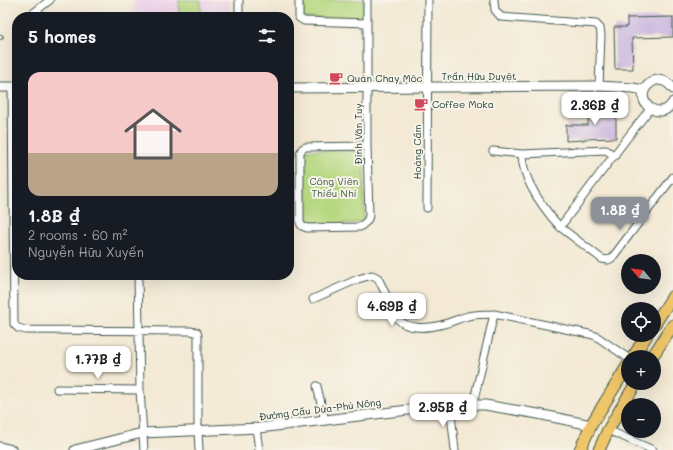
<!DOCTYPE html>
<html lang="en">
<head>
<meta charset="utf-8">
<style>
	:root { --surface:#171b24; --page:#20242c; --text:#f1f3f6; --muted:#9ea1a6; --accent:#8c9099 }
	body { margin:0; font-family:Mali,sans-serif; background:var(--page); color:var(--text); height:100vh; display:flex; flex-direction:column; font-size:15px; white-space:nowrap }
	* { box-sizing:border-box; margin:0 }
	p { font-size:13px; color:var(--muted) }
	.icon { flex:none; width:22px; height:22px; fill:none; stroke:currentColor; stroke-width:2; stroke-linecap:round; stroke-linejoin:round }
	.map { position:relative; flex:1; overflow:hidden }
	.drawer { position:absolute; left:12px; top:12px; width:282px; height:268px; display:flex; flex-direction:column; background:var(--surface); border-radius:16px; box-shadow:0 4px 16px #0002 }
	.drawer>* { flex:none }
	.needle { width:26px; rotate:299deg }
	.buttons { position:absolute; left:621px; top:254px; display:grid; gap:8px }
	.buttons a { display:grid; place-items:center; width:40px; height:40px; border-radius:50%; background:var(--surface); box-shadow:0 4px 16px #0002; font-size:20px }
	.price { position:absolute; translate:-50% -34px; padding:0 9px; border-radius:8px; background:#fff; color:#222; font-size:13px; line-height:26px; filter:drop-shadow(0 1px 2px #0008) }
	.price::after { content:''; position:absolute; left:50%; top:24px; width:12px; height:9px; margin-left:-6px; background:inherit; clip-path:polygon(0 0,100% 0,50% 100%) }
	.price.current { background:var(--accent); color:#fff }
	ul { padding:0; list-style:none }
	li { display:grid; align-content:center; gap:8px; height:212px; padding:0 16px }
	li span { display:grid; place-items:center; height:124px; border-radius:12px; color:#555 }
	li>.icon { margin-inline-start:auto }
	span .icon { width:72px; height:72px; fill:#fffc; stroke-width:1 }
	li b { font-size:17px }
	h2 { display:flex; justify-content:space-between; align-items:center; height:48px; padding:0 16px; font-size:17px }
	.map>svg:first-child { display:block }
	.built { fill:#ecd1ea }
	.green { fill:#b6d880; stroke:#6a8a5a }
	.building { fill:#cab5df }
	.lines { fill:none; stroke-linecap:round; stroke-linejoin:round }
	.service-casing { stroke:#3f574c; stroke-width:5.5 }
	.minor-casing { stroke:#3f574c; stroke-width:9 }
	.tertiary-casing { stroke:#3f574c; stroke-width:11 }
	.primary-casing { stroke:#3f574c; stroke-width:13 }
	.service { stroke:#fff; stroke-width:3.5 }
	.minor { stroke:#fff; stroke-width:7 }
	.tertiary { stroke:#fff; stroke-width:9 }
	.primary { stroke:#eec569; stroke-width:11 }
	.labels { text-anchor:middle; stroke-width:4; stroke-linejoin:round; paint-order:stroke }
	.street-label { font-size:10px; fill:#1f3d34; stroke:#f7f3e8 }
	.poi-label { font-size:10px; fill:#1f3d34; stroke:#f7f3e8; text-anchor:start }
	.park-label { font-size:10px; fill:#3d5c43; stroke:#f7f3e8 }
</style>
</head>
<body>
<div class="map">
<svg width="673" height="450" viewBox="0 0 673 450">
	<rect width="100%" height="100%" fill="#f7f3e8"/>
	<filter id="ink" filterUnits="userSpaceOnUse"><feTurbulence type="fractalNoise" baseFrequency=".025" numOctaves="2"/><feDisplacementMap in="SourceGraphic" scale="8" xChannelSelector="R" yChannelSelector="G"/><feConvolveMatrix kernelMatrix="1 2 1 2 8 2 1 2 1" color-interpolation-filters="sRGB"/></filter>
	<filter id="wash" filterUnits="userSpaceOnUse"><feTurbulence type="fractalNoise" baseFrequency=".012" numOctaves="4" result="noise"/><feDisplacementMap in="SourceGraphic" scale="16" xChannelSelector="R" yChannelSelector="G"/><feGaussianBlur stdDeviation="0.9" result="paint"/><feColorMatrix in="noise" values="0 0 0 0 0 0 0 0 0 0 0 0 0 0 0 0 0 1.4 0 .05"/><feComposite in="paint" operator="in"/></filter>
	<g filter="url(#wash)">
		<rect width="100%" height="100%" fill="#f3e9d4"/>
		<path class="built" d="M 134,0 L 230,0 L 230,17 L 133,17 Z"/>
		<path class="green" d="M 179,0 L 201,0 L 201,17 L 179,17 Z
			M 303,0 L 364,0 L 364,19 L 304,18 L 303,15 Z
			M 306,150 L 360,151 L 364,157 L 364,220 L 359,223 L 306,224 L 304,219 L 303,154 Z"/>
		<g id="blocks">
			<path class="building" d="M 673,17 L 673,37 L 632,38 L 633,69 L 615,69 L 614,27 L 627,27 L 627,18 Z
				M 588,109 L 616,109 L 616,138 L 584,139 L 584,140 L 566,141 L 566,125 L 588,125 Z"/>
		</g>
	</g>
	<g filter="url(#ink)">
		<use href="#blocks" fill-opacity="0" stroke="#3f574c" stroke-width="1"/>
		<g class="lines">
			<g class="service-casing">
				<path id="service" d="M 0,37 L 1,37"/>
			</g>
			<g class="minor-casing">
				<path id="minor" d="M 299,0 L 299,18 L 304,21 L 367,23
					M 494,0 L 495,10 L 501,17 L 596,24 L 600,28 L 601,35 L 599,86
					M 32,14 L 50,0
					M 239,17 L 239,0
					M 12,87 L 14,324 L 18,328 L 26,330 L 190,331 L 197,332 L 198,336 L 198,431 L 199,450
					M 367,146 L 305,147 L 302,149 L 300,153 L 300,223 L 302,226 L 307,228 L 360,227 L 367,221 L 369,216 L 367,146 L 367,0
					M 493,151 L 522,154
					M 615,156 L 606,150 L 522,154 C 522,179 543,208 560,227 C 590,188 619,147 650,109
					M 427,208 L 428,0
					M 560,227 L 602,259 L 608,260 L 612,258 L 673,177
					M 138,275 L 140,390 L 144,450
					M 313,299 L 358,279 L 372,275 L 378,278 L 397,318 C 407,331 430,328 444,324 C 452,322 460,318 468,316 C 477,314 485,314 494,314
					M 317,386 L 325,421
					M 57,389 L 140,390
					M 473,404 L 494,314 L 589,334 L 596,336 L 628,358
					M 450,405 L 455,450
					M 256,428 L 259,450
					M 608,430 L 653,450"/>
			</g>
			<g class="tertiary-casing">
				<path id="tertiary" d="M 0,87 L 17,87
					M 289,88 L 599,86 L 633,88 L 644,90
					M 673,89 C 670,84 665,80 658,80 C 654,80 650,83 647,86 C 633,103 662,123 673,102
					M 0,447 L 12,450
					M 75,450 L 142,433 L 259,428 L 450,405 L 485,405 L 538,414 L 591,425"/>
			</g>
			<g class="primary-casing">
				<path id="primary" d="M 654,325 L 673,296
					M 633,357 L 647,335
					M 652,357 L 673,325
					M 580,450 L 591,425 L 628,365
					M 599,450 L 608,430 L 636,383"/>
			</g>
			<use href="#service" class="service"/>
			<use href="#minor" class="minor"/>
			<use href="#tertiary" class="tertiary"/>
			<use href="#primary" class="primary"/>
		</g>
	</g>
	<defs>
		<g id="cafe-bare" transform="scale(1.08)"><path d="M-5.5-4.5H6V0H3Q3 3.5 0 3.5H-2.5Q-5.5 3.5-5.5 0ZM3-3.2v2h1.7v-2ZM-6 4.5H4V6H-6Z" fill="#d1495b" stroke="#f7f3e8" stroke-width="2.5" paint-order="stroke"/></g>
	</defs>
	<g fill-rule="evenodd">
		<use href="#cafe-bare" x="336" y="78"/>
		<use href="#cafe-bare" x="421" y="104"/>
	</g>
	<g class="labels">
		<g class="street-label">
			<text x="479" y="80">Trần Hữu Duyệt</text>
			<text transform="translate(358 134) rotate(-90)" y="4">Đinh Văn Tuy</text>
			<text transform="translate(417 152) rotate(-90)" y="4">Hoàng Cầm</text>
			<text transform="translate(320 409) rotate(-7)" y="4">Đường Cầu Dứa-Phú Nông</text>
		</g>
		<g class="poi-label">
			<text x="347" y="82">Quán Chay Môc</text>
			<text x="432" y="108">Coffee Moka</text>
		</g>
		<g class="park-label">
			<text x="334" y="185">Công Viên<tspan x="334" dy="12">Thiếu Nhi</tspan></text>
		</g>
	</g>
</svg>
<div class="buttons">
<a><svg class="needle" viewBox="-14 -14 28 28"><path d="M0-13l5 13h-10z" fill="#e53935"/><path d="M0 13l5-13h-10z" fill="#9ea1a6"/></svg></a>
<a><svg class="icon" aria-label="locate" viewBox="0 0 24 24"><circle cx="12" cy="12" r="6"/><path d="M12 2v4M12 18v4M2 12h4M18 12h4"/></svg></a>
<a>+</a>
<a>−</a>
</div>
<b class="price" style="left:595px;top:126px">2.36B ₫</b>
<b class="price current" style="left:620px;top:231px">1.8B ₫</b>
<b class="price" style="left:392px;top:327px">4.69B ₫</b>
<b class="price" style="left:98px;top:380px">1.77B ₫</b>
<b class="price" style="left:443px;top:428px">2.95B ₫</b>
<section class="drawer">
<h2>5 homes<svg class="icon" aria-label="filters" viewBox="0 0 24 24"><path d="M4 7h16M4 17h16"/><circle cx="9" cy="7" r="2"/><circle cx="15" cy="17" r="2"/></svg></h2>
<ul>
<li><span style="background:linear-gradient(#f6c9c9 65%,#b9a48a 0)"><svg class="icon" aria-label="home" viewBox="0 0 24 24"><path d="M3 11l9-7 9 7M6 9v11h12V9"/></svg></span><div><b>1.8B ₫</b><p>2 rooms · 60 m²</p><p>Nguyễn Hữu Xuyến</p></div></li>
</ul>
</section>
</div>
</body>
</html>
